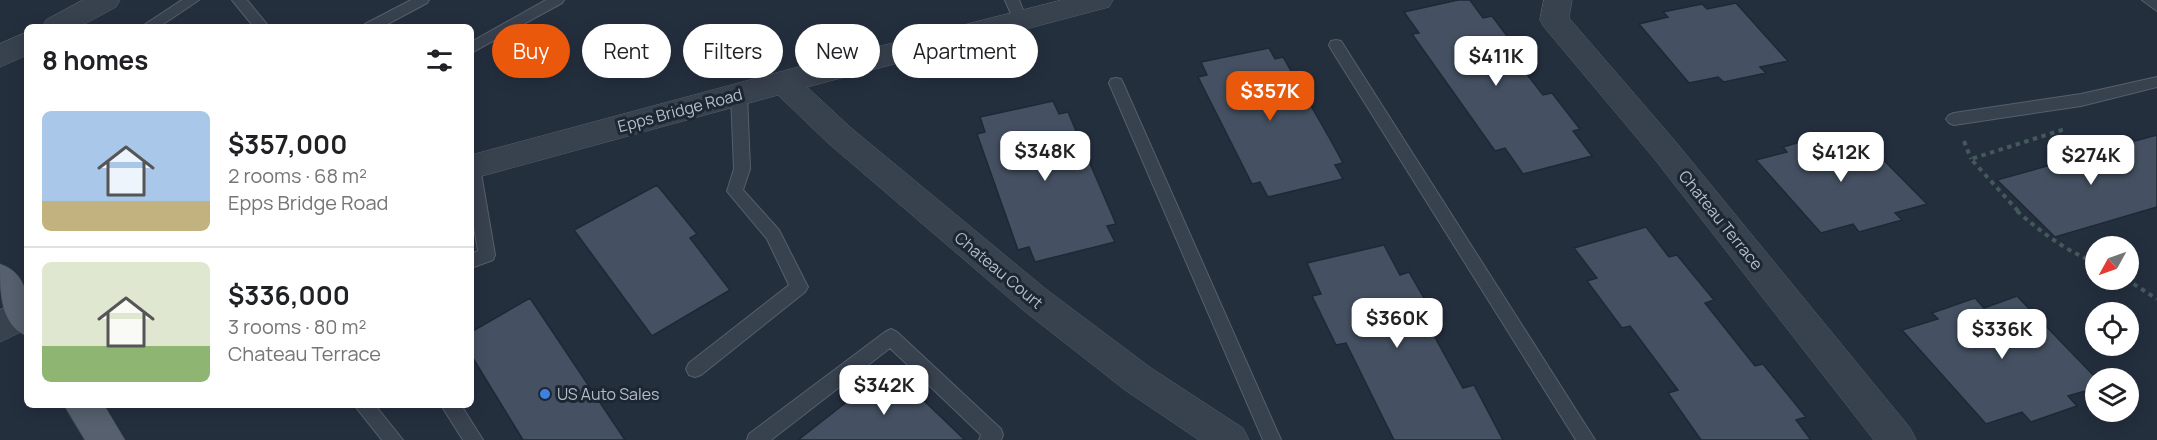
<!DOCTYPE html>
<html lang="en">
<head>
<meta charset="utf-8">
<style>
	:root { --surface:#fff; --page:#f2f2f2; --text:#202124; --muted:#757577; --line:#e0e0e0; --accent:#ea580c }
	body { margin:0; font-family:Manrope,sans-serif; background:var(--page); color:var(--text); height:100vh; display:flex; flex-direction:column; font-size:22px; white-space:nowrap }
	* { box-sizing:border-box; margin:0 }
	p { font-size:20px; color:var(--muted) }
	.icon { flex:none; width:33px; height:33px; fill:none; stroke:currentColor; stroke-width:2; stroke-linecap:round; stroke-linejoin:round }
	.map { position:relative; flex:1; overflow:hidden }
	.drawer { position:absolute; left:24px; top:24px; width:450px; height:384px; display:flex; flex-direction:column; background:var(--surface); border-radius:9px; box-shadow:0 3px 15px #0003 }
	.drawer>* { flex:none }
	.hud { position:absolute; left:492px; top:24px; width:570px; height:54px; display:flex; gap:12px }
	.needle { width:39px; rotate:230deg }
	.buttons { position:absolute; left:2085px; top:236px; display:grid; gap:12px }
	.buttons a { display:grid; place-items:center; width:54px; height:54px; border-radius:50%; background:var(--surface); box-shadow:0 3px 15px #0003; font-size:30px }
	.price { position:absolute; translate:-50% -51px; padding:0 14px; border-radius:12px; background:#fff; color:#222; font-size:20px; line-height:39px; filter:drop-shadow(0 2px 3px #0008) }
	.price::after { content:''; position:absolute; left:50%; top:36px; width:18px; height:14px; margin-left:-9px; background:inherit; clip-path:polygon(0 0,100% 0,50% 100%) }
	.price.active { background:var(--accent); color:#fff }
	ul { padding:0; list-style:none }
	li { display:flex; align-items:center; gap:18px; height:150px; padding:0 18px }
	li+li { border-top:2px solid var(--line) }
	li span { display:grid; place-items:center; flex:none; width:168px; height:120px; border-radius:9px; color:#555 }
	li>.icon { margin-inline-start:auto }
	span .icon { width:72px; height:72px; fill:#fffc; stroke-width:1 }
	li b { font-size:26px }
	h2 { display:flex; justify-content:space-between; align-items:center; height:72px; padding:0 18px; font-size:26px }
	.chip { padding:0 21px; border-radius:27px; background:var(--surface); box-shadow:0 3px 15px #0003; font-size:21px; line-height:54px }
	.chip.active { background:var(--accent); color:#fff }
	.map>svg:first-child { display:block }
	.building { fill:#455162; stroke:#1f2835; stroke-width:1.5 }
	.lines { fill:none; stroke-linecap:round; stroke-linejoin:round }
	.service-casing { stroke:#565f6c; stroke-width:2 }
	.minor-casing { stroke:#565f6c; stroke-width:1 }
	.primary-casing { stroke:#414a57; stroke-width:1 }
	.path { stroke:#44595c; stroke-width:4; stroke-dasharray:4.5 4.5; stroke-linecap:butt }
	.service { fill:#38414e; fill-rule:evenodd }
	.minor { fill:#38414e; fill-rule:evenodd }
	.primary { fill:#56606e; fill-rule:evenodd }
	.shop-dot { fill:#3f7fe0; stroke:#1d2633; stroke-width:2 }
	.labels { text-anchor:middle; stroke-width:6; stroke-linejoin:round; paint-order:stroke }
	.street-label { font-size:16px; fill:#b4bcc9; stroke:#1d2633 }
	.poi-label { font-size:16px; fill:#b4bcc9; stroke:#1d2633; text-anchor:start }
</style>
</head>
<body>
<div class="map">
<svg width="2157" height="440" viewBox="0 0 2157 440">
	<rect width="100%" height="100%" fill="#242f3e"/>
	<path class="building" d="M 1458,0 L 1470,0 L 1483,18 L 1492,16 L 1516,48 L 1508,50 L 1543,95 L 1552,93 L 1580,129 L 1573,131 L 1592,156 L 1523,174 L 1505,148 L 1495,151 L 1412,34 L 1419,33 L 1404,12 Z
		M 1736,3 L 1788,61 L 1760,67 L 1766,73 L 1724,82 L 1718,77 L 1689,83 L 1639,24 L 1668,17 L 1663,12 L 1702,4 L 1707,9 Z
		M 1269,48 L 1275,59 L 1283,57 L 1330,139 L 1343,163 L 1335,165 L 1343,179 L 1268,197 L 1260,182 L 1252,184 L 1198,77 L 1207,75 L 1201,62 Z
		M 1053,101 L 1059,114 L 1068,112 L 1116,224 L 1107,226 L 1115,242 L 1035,262 L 1029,247 L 1018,250 L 977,134 L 985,132 L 980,117 Z
		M 1857,133 L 1927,204 L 1895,213 L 1902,220 L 1859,232 L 1853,224 L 1821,233 L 1756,160 L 1787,152 L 1783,147 L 1824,135 L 1829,141 Z
		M 2127,135 L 2135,141 L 2157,135 L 2157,207 L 2055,237 L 1997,180 L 2090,154 L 2082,147 Z
		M 657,185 L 697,234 L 690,238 L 730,290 L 652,336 L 574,230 Z
		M 1646,227 L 1669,257 L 1677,255 L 1714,300 L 1705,303 L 1755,366 L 1763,364 L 1806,417 L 1796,420 L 1811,440 L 1701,440 L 1668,393 L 1678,390 L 1630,326 L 1622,328 L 1587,281 L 1597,278 L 1574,248 Z
		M 1384,245 L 1400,275 L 1409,272 L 1436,319 L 1426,321 L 1463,388 L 1474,385 L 1503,440 L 1394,440 L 1346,343 L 1336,345 L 1312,296 L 1321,294 L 1307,263 Z
		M 2017,296 L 2096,378 L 2096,388 L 2068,396 L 2077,406 L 2031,422 L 2022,412 L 1986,424 L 1902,330 L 1938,319 L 1932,313 L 1975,298 L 1984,308 Z
		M 530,298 L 625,440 L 523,440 L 471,355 L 471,332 Z
		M 890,368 L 965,440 L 798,440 Z"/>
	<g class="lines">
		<g class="service-casing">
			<path id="service" d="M 182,0 L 199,0 L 159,27 L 141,27 Z
				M 232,0 L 247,0 L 269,27 L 254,27 Z
				M 411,0 L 429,0 L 427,3 L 382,27 L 363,27 L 365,24 Z
				M 546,0 L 564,0 L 562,3 L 471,53 L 471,42 Z
				M 1005,0 L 1019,0 L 1027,20 L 1025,23 L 1015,23 Z
				M 2142,0 L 2157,0 L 2157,11 Z
				M 1336,40 L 1341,41 L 1595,440 L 1576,440 L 1331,49 L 1329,45 L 1331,41 Z
				M 2157,77 L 2157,87 L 2081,106 L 1954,125 L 1949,123 L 1946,119 L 1949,115 L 1954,113 L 2081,94 Z
				M 1116,78 L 1121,79 L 1123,83 L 1281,440 L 1263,440 L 1109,83 L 1111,79 Z
				M 739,89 L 744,90 L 747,94 L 750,169 L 743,190 L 779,230 L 808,287 L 805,292 L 701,375 L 695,377 L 689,375 L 686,369 L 689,363 L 789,285 L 767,239 L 727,191 L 734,169 L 731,94 L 734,90 Z
				M 471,161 L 478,163 L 480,167 L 495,255 L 493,260 L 471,268 L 471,254 L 478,251 L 471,209 Z
				M 891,329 L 897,332 L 1001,429 L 1003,435 L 1001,440 L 979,440 L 981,435 L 890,348 L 771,440 L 747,440 L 749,434 L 885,332 Z
				M 354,405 L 375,405 L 403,440 L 382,440 Z
				M 441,405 L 461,405 L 483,440 L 463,440 Z"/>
		</g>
		<g class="minor-casing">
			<path id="minor" d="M 83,0 L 120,0 L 116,7 L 79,27 L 42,27 L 46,20 Z
				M 1062,0 L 1113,0 L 1109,7 L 807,87 L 850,127 L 1047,290 L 1151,368 L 1243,428 L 1249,440 L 1199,440 L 1125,390 L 1023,310 L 828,143 L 778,95 L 471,179 L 471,155 L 783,71 Z
				M 1544,0 L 1572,0 L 1569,18 L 1675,141 L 1910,428 L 1916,440 L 1874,440 L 1653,157 L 1544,27 L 1540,20 Z
				M 27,32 L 27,55 L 0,67 L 0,44 Z
				M 27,297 L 27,329 L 0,342 L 0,310 Z"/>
		</g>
		<g class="primary-casing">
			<path id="primary" d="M 0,264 C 33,275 27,308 27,336 C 0,325 0,292 0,264 Z
				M 64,405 L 104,405 L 125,440 L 85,440 Z"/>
		</g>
		<path class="path" d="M 1964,141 L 1971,159
			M 2017,211 C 2042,233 2065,250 2096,263
			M 2018,211 L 1971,159 L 2065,129
			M 2126,279 L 2157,299"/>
		<use href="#service" class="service"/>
		<use href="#minor" class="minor"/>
		<use href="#primary" class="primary"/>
	</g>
	<circle class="shop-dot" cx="545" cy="394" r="6"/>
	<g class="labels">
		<g class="street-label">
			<text transform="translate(680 110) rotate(-15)" y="6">Epps Bridge Road</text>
			<text transform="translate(1721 220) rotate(51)" y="6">Chateau Terrace</text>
			<text transform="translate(999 270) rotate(40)" y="6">Chateau Court</text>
		</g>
		<g class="poi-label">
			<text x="557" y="400">US Auto Sales</text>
		</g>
	</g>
</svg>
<div class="buttons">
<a><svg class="needle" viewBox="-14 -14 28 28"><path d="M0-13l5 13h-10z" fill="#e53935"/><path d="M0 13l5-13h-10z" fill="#757577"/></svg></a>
<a><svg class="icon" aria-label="locate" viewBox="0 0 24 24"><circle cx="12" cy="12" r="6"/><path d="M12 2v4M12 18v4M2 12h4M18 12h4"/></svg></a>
<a><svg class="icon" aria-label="layers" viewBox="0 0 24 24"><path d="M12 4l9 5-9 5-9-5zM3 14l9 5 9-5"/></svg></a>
</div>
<b class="price" style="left:1496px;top:87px">$411K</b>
<b class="price active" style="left:1270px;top:122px">$357K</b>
<b class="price" style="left:1045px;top:182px">$348K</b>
<b class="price" style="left:1841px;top:183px">$412K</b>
<b class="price" style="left:2091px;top:186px">$274K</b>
<b class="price" style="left:1397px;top:349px">$360K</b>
<b class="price" style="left:2002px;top:360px">$336K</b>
<b class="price" style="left:884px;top:416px">$342K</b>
<div class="hud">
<a class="chip active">Buy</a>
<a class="chip">Rent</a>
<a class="chip">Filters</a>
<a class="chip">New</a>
<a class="chip">Apartment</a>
</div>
<section class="drawer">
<h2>8 homes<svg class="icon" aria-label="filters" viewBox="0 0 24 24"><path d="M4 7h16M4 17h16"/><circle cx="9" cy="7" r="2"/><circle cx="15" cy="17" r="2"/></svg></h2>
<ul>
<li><span style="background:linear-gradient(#a9c7e8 75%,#c2b280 0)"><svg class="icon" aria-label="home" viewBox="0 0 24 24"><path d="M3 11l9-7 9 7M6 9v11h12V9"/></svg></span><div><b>$357,000</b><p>2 rooms · 68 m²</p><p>Epps Bridge Road</p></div></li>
<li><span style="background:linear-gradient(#dfe7d0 70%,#8fb573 0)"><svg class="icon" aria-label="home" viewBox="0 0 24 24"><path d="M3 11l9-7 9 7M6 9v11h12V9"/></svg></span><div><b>$336,000</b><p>3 rooms · 80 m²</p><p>Chateau Terrace</p></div></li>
</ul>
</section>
</div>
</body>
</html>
